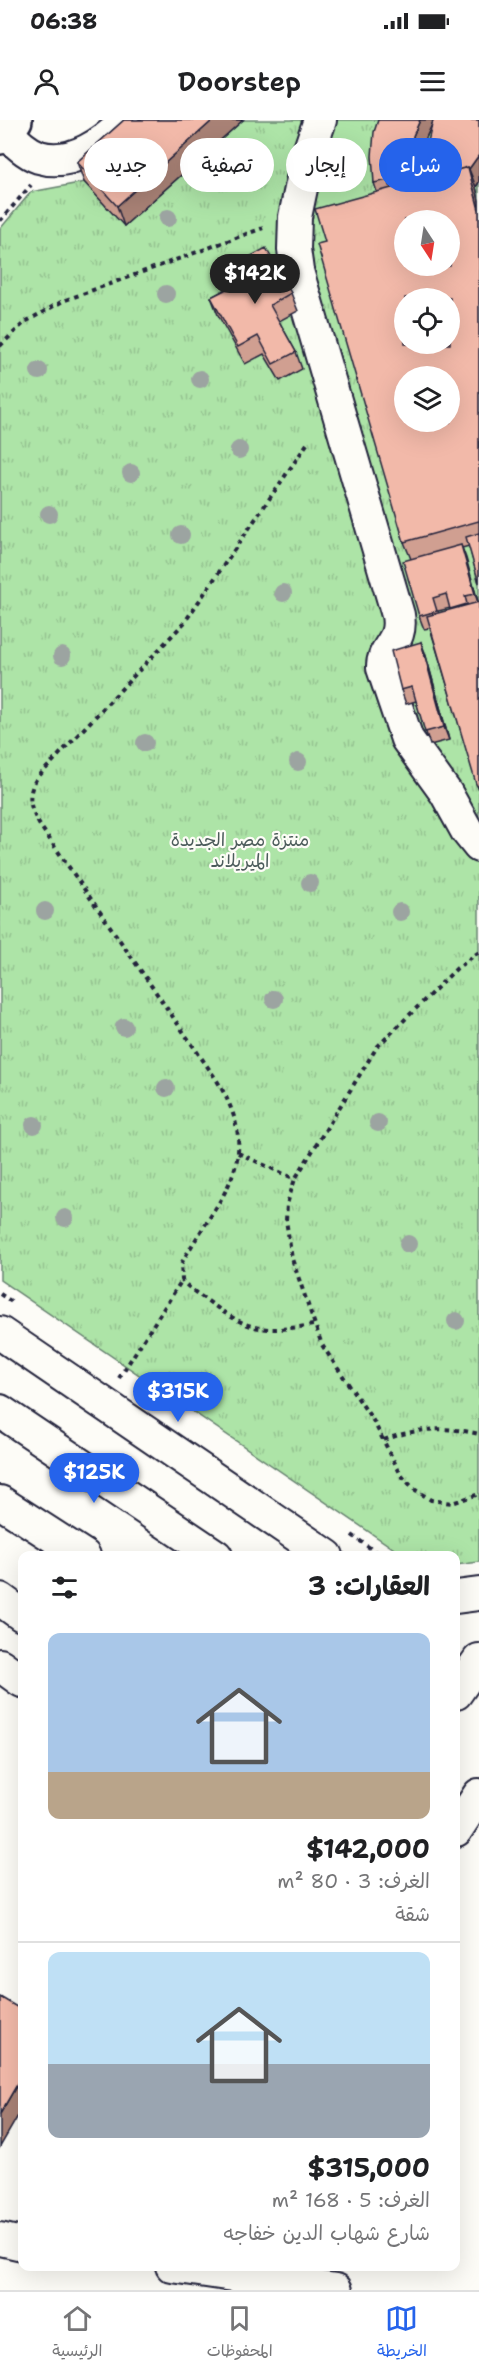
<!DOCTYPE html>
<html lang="ar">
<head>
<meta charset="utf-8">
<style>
	:root { --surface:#fff; --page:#f6f6f6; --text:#202124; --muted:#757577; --line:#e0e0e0; --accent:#2563eb }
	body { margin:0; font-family:"Shantell Sans","Playpen Sans Arabic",sans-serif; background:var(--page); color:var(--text); direction:rtl; height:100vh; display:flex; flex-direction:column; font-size:22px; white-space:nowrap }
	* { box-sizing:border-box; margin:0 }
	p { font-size:20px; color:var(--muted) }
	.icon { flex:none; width:33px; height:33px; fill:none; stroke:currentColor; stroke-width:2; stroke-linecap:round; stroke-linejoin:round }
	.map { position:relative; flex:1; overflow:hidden; direction:ltr }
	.side { position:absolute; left:18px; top:1431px; width:442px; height:720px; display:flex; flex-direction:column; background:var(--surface); border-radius:12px; box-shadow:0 6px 24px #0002; direction:rtl }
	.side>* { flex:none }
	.guide { position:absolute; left:18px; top:18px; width:444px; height:54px; direction:rtl; display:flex; gap:12px }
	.needle { width:39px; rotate:168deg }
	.controls { position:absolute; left:394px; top:90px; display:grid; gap:12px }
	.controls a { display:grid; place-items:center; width:66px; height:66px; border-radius:50%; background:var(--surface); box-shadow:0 6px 24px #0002; font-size:30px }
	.price { position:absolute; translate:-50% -51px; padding:0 14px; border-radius:21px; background:var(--accent); color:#fff; font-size:20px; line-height:39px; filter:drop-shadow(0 2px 3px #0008) }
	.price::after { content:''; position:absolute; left:50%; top:36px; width:18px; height:14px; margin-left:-9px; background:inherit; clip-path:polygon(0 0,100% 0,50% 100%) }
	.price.on { background:#222; color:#fff }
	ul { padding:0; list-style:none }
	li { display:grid; align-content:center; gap:12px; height:318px; padding:0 30px }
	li+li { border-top:2px solid var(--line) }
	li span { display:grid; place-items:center; height:186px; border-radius:12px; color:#555 }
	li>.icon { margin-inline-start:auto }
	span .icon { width:108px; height:108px; fill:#fffc; stroke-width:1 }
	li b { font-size:26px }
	h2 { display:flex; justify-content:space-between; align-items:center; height:72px; padding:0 30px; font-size:26px }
	.tag { padding:0 21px; border-radius:27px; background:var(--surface); box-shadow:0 6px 24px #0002; font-size:21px; line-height:54px }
	.tag.on { background:var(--accent); color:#fff }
	.status { display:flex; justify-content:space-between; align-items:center; height:42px; padding:0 30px; background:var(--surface); direction:ltr }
	.status svg { height:16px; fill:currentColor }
	header { display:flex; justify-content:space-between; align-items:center; height:78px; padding:0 30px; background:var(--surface); font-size:27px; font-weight:600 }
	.menu { display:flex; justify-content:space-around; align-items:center; height:84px; border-top:2px solid var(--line); background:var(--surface); font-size:16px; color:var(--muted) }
	.menu a { display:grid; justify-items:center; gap:3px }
	.menu .on { color:var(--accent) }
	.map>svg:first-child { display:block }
	.park { fill:url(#park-tufts); stroke:#688371; stroke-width:1.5; fill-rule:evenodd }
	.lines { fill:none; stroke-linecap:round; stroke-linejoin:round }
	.minor-casing { stroke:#22223b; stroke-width:36 }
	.major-casing { stroke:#22223b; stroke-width:38 }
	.path { stroke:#22223b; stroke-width:4; stroke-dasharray:4.5 4.5; stroke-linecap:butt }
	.minor { stroke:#fdfcf7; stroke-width:32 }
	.major { stroke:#fdfcf7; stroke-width:33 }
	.tree { fill:#9ca4a1 }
	.wall { fill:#d09f91; stroke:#22223b; stroke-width:1.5; fill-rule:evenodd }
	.shaded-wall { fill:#a98276; stroke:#22223b; stroke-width:1.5 }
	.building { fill:#f2b9a9; stroke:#22223b; stroke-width:1.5; fill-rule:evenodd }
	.labels { text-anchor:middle; stroke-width:4.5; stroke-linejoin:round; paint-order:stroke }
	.park-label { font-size:18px; fill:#4c5c5b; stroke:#fdfcf7 }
</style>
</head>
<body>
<div class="status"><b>06:38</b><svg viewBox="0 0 49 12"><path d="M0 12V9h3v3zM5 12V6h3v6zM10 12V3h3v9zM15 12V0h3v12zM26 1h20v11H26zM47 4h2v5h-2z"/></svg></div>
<header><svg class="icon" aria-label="menu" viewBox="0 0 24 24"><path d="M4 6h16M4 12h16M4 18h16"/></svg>Doorstep<svg class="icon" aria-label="person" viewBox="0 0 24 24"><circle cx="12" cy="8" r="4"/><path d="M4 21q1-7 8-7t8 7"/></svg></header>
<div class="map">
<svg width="479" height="2170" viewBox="0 0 479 2170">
	<defs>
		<pattern id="park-tufts" width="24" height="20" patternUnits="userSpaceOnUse" patternTransform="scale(1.5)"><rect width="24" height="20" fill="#ade4a7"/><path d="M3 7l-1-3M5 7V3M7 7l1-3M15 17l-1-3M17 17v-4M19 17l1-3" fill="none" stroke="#95c391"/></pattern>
	</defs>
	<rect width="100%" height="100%" fill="#fdfcf7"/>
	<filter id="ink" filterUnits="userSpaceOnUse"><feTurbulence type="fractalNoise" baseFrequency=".0167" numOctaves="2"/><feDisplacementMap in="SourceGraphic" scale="12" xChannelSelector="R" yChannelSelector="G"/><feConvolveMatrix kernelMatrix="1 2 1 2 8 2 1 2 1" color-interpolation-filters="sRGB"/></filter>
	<g filter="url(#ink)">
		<path class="park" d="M 154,0 L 479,0 L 479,1442 L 456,1445 L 456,1436 L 403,1435 L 0,1160 L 0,109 L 31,72 L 85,62 ZM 405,100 L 450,100 L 450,146 L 405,146 ZM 405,178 L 450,178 L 450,224 L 405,224 ZM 405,256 L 450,256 L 450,302 L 405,302 Z"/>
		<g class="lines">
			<g class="minor-casing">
				<path id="minor" d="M 320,0 L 308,35 L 295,97 L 294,129 L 297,151 L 398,495 C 403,523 382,527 383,548 L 407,619 L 446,673 L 467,711 L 479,726
					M 5,11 C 15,21 25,32 39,37 C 72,47 106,22 127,0
					M 0,1213 L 327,1436
					M 0,1291 L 216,1436
					M 0,1382 L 84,1436
					M 456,1477 L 479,1474
					M 0,1479 L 22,1495
					M 0,1545 L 22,1561
					M 456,1573 L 479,1540
					M 456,1710 L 479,1675
					M 0,2119 L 22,2124
					M 172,2146 L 336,2170"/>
			</g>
			<g class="major-casing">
				<path id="major" d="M 0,17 L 15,0"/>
			</g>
			<path class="path" d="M 0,101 L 31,65
				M 0,226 L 25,202 L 63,181 L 263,108
				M 307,324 L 184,503 L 37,658 C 26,675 30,688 39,704 L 216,959 C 267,1041 220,1074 181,1144 L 182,1160 C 190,1170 201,1176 212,1184 C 252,1213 265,1212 313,1205
				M 479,832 L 457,848 L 377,927 L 295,1059 L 287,1084 L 286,1100 L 292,1139 L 322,1225 L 374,1302 L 401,1355 L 414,1369 L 431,1380 L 452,1383 L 479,1374
				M 238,1033 L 295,1059
				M 0,1174 L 15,1184
				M 119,1258 L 182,1160
				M 384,1320 C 416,1308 446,1306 479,1314
				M 352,1415 L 381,1436"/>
			<use href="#minor" class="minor"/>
			<use href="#major" class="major"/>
		</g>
		<g class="tree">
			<circle cx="168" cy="98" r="9"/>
			<circle cx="166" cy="174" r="9"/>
			<circle cx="39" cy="251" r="9"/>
			<circle cx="200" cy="259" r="9"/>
			<circle cx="239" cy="330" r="9"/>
			<circle cx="131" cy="353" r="9"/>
			<circle cx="49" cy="394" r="9"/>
			<circle cx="181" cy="415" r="9"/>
			<circle cx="283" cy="473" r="9"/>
			<circle cx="62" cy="536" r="9"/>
			<circle cx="145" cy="623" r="9"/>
			<circle cx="298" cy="642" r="9"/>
			<circle cx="310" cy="763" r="9"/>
			<circle cx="45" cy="791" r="9"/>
			<circle cx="400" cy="792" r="9"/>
			<circle cx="274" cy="879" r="9"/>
			<circle cx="124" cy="907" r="9"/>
			<circle cx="166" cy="968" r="9"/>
			<circle cx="378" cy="1003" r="9"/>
			<circle cx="34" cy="1005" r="9"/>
			<circle cx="65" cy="1098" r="9"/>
			<circle cx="408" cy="1124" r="9"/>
			<circle cx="456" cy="1201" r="9"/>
		</g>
		<path class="wall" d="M 124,0 L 243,0 L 124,106 L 84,62 L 77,42 Z
			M 378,0 L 479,0 L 479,62 L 476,67 L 479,81 L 479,463 L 469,426 L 462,428 L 478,482 L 479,482 L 479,671 L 430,508 L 424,509 L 419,496 L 411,439 L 404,422 L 325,122 L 377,72 L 374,63 ZM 432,5 L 425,59 L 417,61 L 419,33 ZM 450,488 L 451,490 L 439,493 L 438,491 Z
			M 222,152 L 291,173 L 298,191 L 279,201 L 296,232 L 302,249 L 280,261 L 264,234 L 245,244 L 218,195 L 211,177 L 228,168 Z
			M 421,522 L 426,536 L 449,620 L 430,625 L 416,581 L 406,584 L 401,570 Z"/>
		<path class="shaded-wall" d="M 213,0 L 243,0 L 124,106 L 117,86 Z
			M 420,0 L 434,0 L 419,33 L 416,83 L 409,66 L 413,16 Z
			M 479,35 L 479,62 L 476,67 L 469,49 Z
			M 468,47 L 476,67 L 479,81 L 479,90 Z
			M 461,425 L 466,438 L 479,485 L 475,474 Z
			M 421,522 L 426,536 L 449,620 L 444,607 Z
			M 22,1956 L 22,1989 L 0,2027 L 0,1994 Z"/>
		<path class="building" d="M 124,0 L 213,0 L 117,86 L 77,42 Z
			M 378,0 L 420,0 L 413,16 L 409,63 L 391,68 L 388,60 L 374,63 L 372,36 L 374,12 Z
			M 433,0 L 479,0 L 479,35 L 469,49 L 468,47 L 425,59 L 425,35 Z
			M 468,47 L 479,90 L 479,401 L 404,422 L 317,124 L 325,122 L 315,89 ZM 405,100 L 450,100 L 450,146 L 405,146 ZM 405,178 L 450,178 L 450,224 L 405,224 ZM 405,256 L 450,256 L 450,302 L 405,302 Z
			M 266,128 L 291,173 L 270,185 L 296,232 L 273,244 L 258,216 L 238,227 L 211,177 L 231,167 L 222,152 Z
			M 479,413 L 479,463 L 466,417 Z
			M 461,425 L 475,474 L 465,476 L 467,484 L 450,489 L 446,474 L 433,478 L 437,491 L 419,496 L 403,441 Z
			M 479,482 L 479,669 L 476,664 L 427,496 Z
			M 421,522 L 444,607 L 425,612 L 412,567 L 401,570 L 391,531 Z
			M 0,1877 L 22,1890 L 22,1956 L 0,1994 Z"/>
	</g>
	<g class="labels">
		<g class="park-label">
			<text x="240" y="726">منتزة مصر الجديدة<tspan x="240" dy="21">الميريلاند</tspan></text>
		</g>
	</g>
</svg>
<div class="controls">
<a><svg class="needle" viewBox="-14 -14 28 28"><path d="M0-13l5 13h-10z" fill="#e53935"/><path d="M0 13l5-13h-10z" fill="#757577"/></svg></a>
<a><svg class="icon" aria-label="locate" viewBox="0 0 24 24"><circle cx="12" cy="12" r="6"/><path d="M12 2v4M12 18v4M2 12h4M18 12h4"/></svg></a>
<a><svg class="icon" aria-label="layers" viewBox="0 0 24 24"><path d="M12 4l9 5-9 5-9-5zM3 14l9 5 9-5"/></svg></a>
</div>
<b class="price on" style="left:255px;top:185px">$142K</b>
<b class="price" style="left:178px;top:1303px">$315K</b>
<b class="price" style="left:94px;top:1384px">$125K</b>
<div class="guide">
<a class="tag on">شراء</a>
<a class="tag">إيجار</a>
<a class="tag">تصفية</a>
<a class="tag">جديد</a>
</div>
<section class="side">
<h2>العقارات: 3<svg class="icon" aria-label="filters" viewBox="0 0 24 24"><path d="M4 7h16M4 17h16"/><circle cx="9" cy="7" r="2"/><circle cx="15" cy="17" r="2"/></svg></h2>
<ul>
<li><span style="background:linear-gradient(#a9c7e8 75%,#b9a48a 0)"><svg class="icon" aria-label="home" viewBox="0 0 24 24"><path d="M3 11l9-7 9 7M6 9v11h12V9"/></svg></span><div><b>$142,000</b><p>الغرف: 3 · 80 m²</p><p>شقة</p></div></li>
<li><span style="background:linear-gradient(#bfe0f5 60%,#9aa5b1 0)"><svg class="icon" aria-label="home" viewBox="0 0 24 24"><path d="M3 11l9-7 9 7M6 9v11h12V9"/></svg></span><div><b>$315,000</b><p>الغرف: 5 · 168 m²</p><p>شارع شهاب الدين خفاجه</p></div></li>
</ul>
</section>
</div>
<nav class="menu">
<a class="on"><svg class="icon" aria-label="map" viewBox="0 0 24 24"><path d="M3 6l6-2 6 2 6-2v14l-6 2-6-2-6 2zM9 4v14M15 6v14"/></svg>الخريطة</a>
<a><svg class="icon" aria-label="saved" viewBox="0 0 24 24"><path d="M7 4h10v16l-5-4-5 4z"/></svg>المحفوظات</a>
<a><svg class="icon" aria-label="home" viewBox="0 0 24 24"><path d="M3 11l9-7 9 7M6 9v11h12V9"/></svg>الرئيسية</a>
</nav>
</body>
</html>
